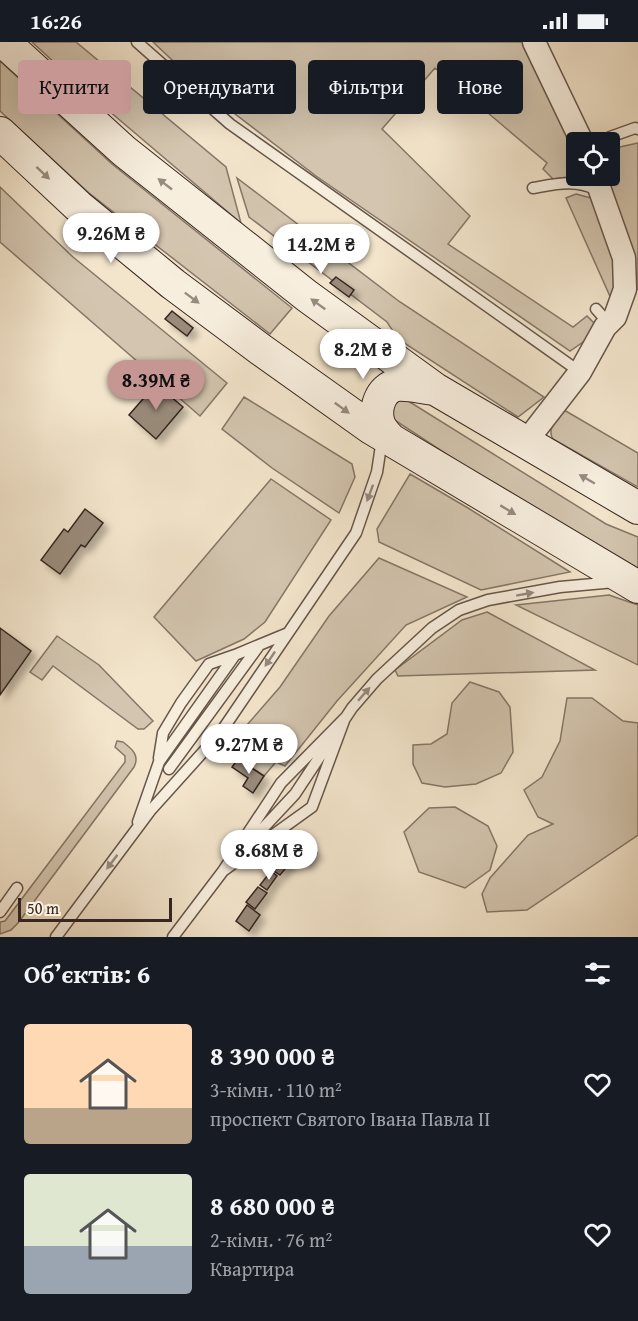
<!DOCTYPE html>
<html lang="uk">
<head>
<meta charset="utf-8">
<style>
	:root { --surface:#171b24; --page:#242831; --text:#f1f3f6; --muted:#9ea1a6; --accent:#c59692 }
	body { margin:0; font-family:"Gentium Book Plus",serif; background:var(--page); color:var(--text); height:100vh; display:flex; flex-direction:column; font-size:22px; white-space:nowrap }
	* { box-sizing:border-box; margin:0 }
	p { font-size:20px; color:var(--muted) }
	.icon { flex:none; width:33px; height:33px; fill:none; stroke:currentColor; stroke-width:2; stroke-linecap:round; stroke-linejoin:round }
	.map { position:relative; height:895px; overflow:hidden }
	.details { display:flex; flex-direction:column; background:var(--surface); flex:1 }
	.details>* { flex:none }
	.hud { position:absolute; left:18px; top:18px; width:603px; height:54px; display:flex; gap:12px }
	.fabs { position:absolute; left:566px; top:90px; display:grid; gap:12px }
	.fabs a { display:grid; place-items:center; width:54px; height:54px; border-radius:6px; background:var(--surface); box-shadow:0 6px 24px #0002; font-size:30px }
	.scale { position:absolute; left:18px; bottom:15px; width:154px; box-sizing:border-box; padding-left:6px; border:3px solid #372720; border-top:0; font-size:16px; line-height:21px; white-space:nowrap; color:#372720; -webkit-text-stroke:4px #f7eede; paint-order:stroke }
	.price { position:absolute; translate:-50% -51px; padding:0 14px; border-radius:21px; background:#fff; color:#222; font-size:20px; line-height:39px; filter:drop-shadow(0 2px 3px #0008) }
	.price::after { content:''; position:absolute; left:50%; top:36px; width:18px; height:14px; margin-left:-9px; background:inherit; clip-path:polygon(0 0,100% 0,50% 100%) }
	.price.selected { background:var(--accent); color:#111 }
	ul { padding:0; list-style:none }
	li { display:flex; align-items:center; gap:18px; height:150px; padding:0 24px }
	li span { display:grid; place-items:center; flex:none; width:168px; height:120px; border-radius:6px; color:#555 }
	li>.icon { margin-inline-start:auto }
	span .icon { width:72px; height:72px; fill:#fffc; stroke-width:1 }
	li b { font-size:26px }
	h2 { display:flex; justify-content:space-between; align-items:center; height:72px; padding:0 24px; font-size:26px }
	.tag { padding:0 21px; border-radius:6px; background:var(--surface); box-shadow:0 6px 24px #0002; font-size:21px; line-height:54px }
	.tag.selected { background:var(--accent); color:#111 }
	.status { display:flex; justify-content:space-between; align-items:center; height:42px; padding:0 30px; background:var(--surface); direction:ltr }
	.status svg { height:16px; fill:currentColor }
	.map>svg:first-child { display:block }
	.green { fill:#d3c5af; stroke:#857668; stroke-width:1.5 }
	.building { fill:#998a79; stroke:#372720; stroke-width:1.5; filter:url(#shadow) }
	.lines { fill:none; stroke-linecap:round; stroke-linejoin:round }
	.service-casing { stroke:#66564b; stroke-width:13 }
	.minor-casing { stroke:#66564b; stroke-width:25 }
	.secondary-casing { stroke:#372720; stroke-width:34 }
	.service { stroke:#f7eede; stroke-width:10 }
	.minor { stroke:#f7eede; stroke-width:22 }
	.secondary { stroke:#f7eede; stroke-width:32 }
	.oneway { fill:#978a7f }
</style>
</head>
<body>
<div class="status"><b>16:26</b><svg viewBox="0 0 49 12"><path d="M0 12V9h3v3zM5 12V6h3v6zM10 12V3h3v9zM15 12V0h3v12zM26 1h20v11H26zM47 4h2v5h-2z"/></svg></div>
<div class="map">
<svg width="638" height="895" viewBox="0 0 638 895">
	<defs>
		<filter id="shadow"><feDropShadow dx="5.5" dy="5.5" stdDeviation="3" flood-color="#0004"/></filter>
	</defs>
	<rect width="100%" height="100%" fill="#f3e5cc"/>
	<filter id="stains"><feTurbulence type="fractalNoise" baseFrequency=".00333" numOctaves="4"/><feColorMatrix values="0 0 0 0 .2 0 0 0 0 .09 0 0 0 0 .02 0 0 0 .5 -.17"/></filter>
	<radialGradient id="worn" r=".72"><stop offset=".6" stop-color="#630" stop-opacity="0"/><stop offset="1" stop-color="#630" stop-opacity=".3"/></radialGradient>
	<path class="green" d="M 32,0 L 76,0 L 226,125 L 241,181 L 82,46 Z
		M 153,0 L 526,0 L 576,104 L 575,134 L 553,137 L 543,127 L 547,121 L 435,26 L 382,87 L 470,174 L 448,202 L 573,285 L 587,274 L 595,282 L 586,298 L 570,309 L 316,134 L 205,49 Z
		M 0,19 L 112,122 L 292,266 L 270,292 L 89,151 L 0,69 Z
		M 638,101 L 638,247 L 633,249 L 606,134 L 609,134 L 609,114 L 615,106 Z
		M 237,136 L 400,260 L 544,355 L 518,375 L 398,297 L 387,280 L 249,175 Z
		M 0,145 L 73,215 L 227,341 L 200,374 L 0,200 Z
		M 576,152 L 595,157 L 619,230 L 613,261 L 566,156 Z
		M 244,355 L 352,422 L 355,435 L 339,471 L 272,426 L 222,387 Z
		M 405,357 L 606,482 L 638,495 L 638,527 L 535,470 L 393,377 L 391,362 Z
		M 564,368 L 638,411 L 638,445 L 553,397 C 546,387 558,377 564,368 Z
		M 410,432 L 468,466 L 570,530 L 481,548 L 379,500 L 377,487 Z
		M 271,437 L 331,478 L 265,580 L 244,597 L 196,619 L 154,575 Z
		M 379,516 L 467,555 L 406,583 L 337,659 L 285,724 L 276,720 L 264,734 L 238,717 L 250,700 L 240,691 L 280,645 L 329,574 Z
		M 609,553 L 638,563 L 638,623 L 516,563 Z
		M 487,570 L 595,628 L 398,634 L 395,628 L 462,578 Z
		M 57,594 L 99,623 L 153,679 L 144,687 L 138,687 L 53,624 L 42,638 L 30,630 Z
		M 470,640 L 499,650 L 510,665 L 513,710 L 501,731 L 476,742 L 445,745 L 422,741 L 413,722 L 413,703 L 431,702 L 447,692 L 452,661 Z
		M 567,656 L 592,656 L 623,679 L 638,681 L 638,793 L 527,868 L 487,870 L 482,852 L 490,836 L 528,793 L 553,782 L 538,775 L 524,748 L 542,735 L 560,699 Z
		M 117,699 L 123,700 C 132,707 140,713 134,725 L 18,881 L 11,888 L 0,892 L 0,880 L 5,879 L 125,720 L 125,714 L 115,705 Z
		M 455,765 L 488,784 L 497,804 L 490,828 L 465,846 L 419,830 L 404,790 L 429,766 Z"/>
	<path class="building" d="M 336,235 L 354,248 L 349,255 L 330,241 Z
		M 172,269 L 193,286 L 187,294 L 165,277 Z
		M 156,342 L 183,365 L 156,397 L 129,373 Z
		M 85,467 L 103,481 L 85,505 L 81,503 L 60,532 L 41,518 L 64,487 L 68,490 Z
		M 0,586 L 31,609 L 0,653 Z
		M 243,694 L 250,700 L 240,714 L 232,709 Z
		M 238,717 L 264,734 L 253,751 L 243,744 L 248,736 L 232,725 Z
		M 300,795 L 317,811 L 306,823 L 289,806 Z
		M 284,816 L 290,821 L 280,833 L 274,829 Z
		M 271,829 L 277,834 L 267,848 L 260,843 Z
		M 258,845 L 267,851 L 255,867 L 246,860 Z
		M 247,863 L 260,873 L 249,889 L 236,879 Z"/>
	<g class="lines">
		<g class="service-casing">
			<path id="service" d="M 137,0 L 230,82 L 580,330
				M 605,100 L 610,95 L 635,86 L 638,87
				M 533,146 C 556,142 575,137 597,148
				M 596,267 L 604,276 L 605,285
				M 345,676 L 312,765 L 223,829 L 281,741 Z
				M 159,716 L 163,691 L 181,661 L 209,622 L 235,613
				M 169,727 L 258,605
				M 138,780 L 159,720 L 235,613 L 288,591
				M 0,870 L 17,846
				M 56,895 L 150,769 L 221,690 L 356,491 L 377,430 L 382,397
				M 173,895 L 223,829 L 295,752 L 352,666 L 377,637 L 432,586 L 459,568 L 488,558 L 560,545 L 615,540"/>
		</g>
		<g class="minor-casing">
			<path id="minor" d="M 534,0 L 582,100
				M 525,401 L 580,330 L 605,285 L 615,275 L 625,247 L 624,216 L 595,134"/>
		</g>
		<g class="secondary-casing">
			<path id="secondary" d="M 4,0 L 124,109 L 307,254 L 435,347 L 638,466
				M 0,91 L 78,164 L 173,242 L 260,307 L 371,386 L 638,545
				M 390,397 C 386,393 381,387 379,382 C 374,367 380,346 397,343 C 409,342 424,346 435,347"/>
		</g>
		<use href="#service" class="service"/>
		<use href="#minor" class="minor"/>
		<use href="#secondary" class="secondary"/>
	</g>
	<defs><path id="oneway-solid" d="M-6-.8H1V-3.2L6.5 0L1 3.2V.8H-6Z" transform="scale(1.5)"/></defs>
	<g class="oneway">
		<use href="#oneway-solid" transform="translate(43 131) rotate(43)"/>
		<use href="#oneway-solid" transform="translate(165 142) rotate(-142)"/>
		<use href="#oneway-solid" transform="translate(192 256) rotate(37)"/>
		<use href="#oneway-solid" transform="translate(318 262) rotate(-144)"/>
		<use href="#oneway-solid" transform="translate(342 366) rotate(36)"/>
		<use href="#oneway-solid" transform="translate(587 437) rotate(-150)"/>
		<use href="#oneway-solid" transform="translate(370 451) rotate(110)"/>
		<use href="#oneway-solid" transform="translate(508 468) rotate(31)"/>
		<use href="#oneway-solid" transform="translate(525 552) rotate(-10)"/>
		<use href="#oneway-solid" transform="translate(270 617) rotate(124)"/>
		<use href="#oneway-solid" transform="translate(364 652) rotate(-49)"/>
		<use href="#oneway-solid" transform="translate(112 820) rotate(127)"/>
	</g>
	<rect width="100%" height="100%" filter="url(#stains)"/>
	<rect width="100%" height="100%" fill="url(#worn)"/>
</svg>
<div class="fabs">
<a><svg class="icon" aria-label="locate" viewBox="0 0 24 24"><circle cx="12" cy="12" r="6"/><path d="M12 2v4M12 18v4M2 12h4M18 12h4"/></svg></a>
</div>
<div class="scale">50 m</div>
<b class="price" style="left:111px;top:222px">9.26M ₴</b>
<b class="price" style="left:321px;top:233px">14.2M ₴</b>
<b class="price" style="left:363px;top:338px">8.2M ₴</b>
<b class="price selected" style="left:156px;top:369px">8.39M ₴</b>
<b class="price" style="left:249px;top:733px">9.27M ₴</b>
<b class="price" style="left:269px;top:839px">8.68M ₴</b>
<div class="hud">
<a class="tag selected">Купити</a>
<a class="tag">Орендувати</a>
<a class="tag">Фільтри</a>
<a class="tag">Нове</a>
</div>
</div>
<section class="details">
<h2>Об’єктів: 6<svg class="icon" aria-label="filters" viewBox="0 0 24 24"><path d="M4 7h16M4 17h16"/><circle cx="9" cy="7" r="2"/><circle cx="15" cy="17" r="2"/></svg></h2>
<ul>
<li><span style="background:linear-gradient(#ffd9b3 70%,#b9a48a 0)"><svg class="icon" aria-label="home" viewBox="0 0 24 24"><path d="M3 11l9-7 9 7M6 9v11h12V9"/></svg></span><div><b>8 390 000 ₴</b><p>3-кімн. · 110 m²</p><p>проспект Святого Івана Павла II</p></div><svg class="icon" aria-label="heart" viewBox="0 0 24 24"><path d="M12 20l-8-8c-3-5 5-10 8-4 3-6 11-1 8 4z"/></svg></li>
<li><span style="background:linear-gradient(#dfe7d0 60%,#9aa5b1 0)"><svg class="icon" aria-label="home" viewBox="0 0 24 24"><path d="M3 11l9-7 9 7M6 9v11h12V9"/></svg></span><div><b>8 680 000 ₴</b><p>2-кімн. · 76 m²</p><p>Квартира</p></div><svg class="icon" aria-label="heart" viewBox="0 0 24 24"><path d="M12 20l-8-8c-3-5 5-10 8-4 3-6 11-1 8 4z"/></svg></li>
</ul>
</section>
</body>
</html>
